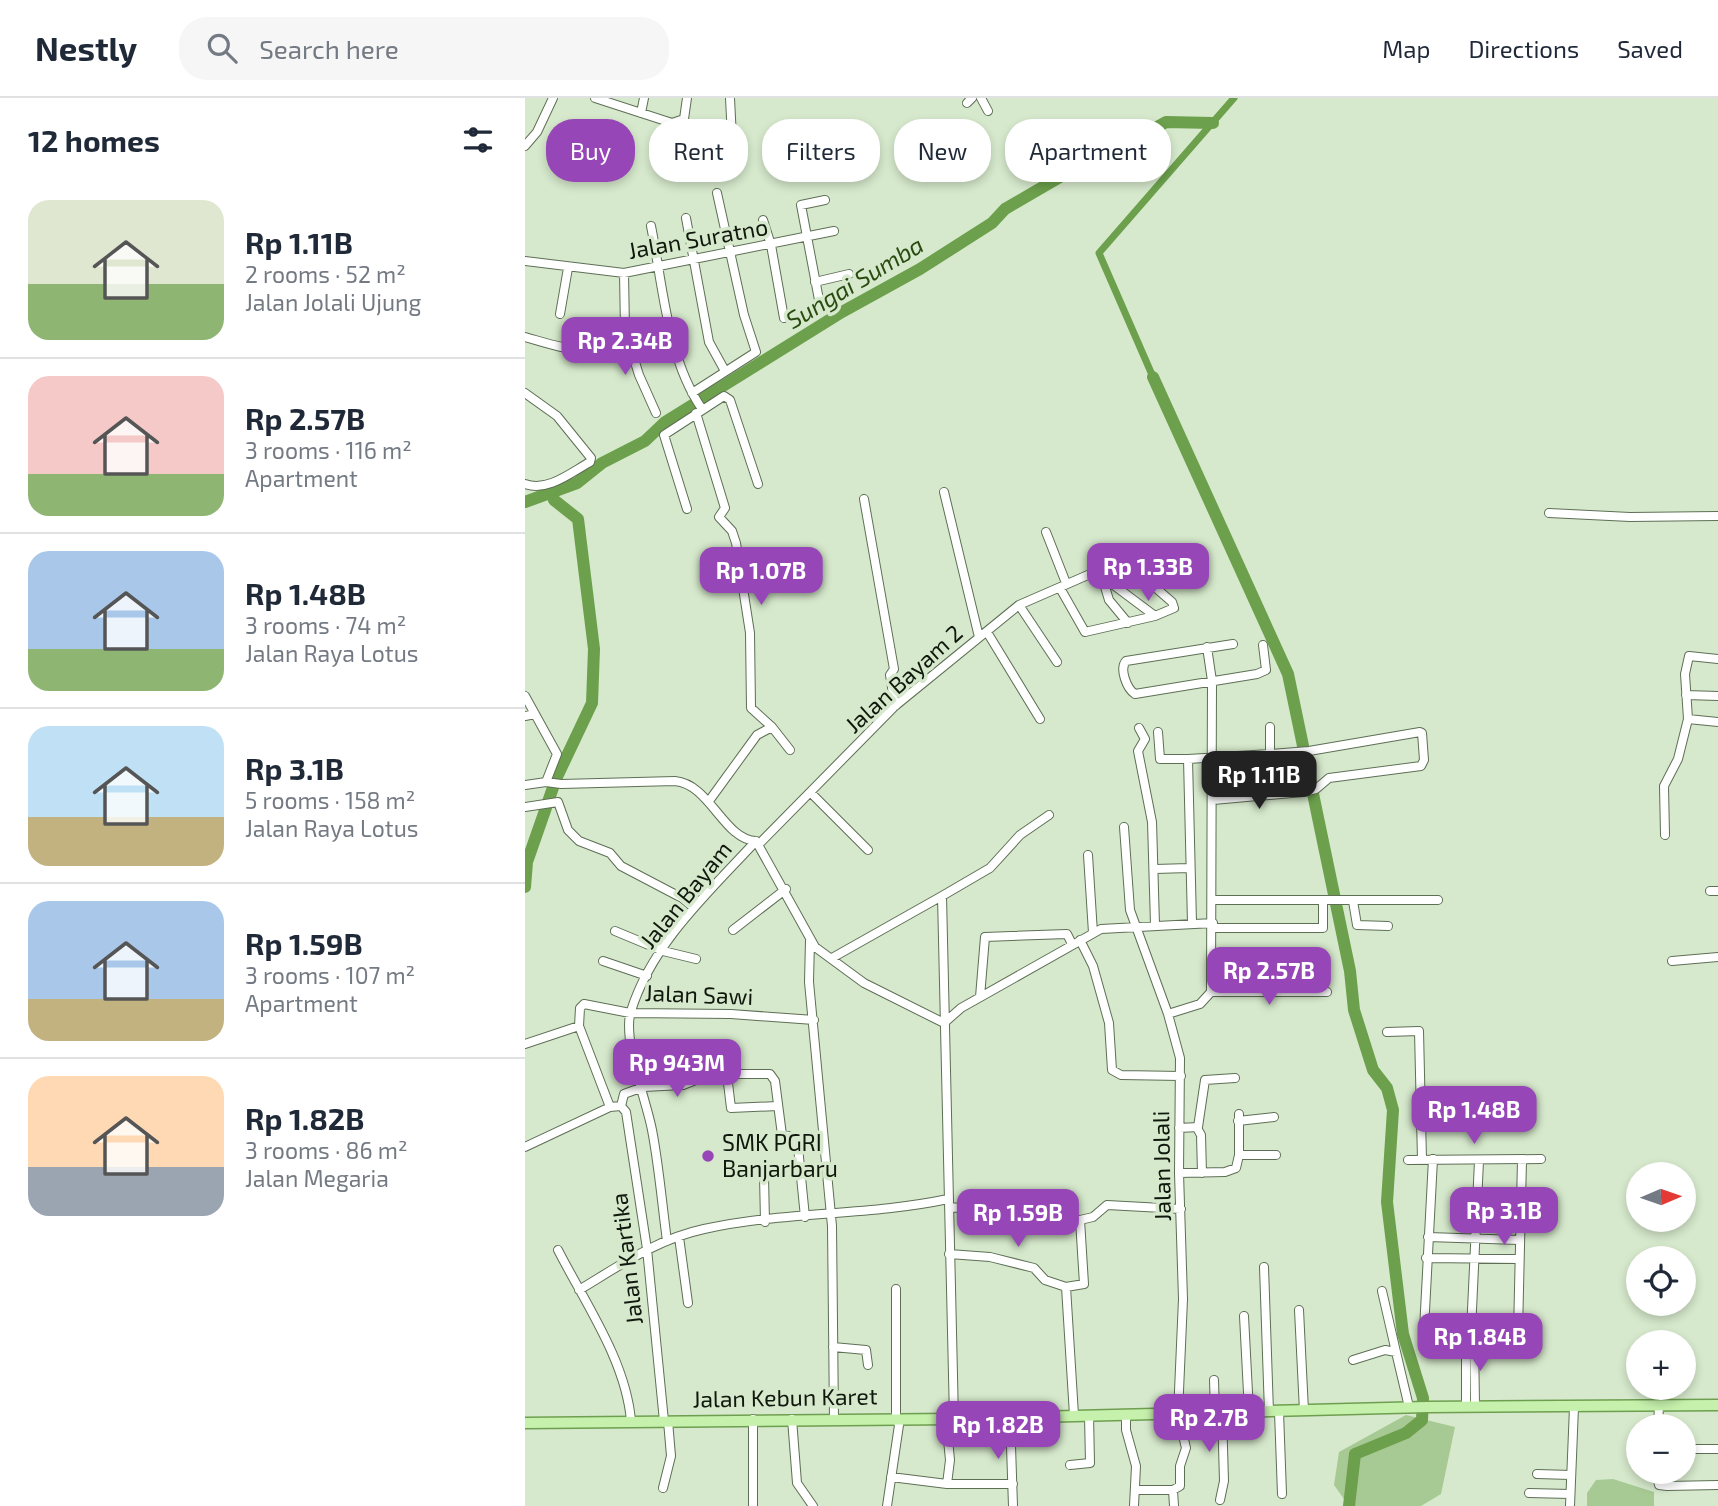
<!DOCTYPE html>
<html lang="en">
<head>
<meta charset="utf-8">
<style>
	:root { --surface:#fff; --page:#f6f6f7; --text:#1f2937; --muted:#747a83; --line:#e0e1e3; --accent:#9646b6 }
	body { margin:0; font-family:"Exo 2",sans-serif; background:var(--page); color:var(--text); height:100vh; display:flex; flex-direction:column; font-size:26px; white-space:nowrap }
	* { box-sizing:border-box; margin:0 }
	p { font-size:23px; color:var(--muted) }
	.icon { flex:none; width:38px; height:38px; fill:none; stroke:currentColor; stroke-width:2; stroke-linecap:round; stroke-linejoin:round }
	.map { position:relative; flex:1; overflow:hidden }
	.panel { display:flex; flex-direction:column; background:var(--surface); width:525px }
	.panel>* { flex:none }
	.banner { position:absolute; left:21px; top:21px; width:665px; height:63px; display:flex; gap:14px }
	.needle { width:46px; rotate:88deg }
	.controls { position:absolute; left:1101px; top:1064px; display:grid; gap:14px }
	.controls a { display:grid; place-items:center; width:70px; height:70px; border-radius:50%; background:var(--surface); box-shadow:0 4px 10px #0003; font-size:35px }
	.price { position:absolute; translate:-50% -60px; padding:0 16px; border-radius:14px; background:var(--accent); color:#fff; font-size:23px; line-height:46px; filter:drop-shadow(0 2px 4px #0008) }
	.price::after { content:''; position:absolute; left:50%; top:42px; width:21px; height:16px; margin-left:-10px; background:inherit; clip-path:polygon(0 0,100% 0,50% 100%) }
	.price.on { background:#222; color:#fff }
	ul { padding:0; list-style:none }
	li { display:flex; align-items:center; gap:21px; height:175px; padding:0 28px }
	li+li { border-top:2px solid var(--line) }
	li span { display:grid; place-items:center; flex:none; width:196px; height:140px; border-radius:21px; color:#555 }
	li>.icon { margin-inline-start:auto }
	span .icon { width:84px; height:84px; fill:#fffc; stroke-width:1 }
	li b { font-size:30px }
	h2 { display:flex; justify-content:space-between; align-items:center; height:84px; padding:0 28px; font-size:30px }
	.pill { padding:0 24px; border-radius:28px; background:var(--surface); box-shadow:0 4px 10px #0003; font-size:24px; line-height:63px }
	.pill.on { background:var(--accent); color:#fff }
	header { display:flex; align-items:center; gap:42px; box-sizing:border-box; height:98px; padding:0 35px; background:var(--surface); border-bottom:2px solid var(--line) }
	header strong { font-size:33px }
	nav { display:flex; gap:38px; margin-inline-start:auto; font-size:24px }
	.search { width:490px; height:63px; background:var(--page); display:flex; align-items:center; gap:18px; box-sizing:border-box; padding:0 24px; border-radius:28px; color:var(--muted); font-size:26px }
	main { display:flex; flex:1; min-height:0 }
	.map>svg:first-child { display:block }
	.green { fill:#a7c994 }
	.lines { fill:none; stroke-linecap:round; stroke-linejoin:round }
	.canal { stroke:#6ca04c; stroke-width:7 }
	.river { stroke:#6ca04c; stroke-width:12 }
	.minor-casing { stroke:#5e6f56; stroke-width:10 }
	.major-casing { stroke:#6e9f50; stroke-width:13 }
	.minor { stroke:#fff; stroke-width:8 }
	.major { stroke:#c6f1ac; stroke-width:10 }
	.poi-dot { fill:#9646b6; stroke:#d6e9cc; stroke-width:2.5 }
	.labels { text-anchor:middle; stroke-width:7; stroke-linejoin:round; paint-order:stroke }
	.street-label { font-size:23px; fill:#10170d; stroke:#d6e9cc }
	.poi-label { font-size:23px; fill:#10170d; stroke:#d6e9cc; text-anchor:start }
	.water-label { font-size:24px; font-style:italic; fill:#294b10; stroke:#d6e9cc }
</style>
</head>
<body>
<header>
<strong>Nestly</strong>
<div class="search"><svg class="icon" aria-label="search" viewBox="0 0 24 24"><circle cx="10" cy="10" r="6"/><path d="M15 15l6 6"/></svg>Search here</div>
<nav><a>Map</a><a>Directions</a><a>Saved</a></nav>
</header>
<main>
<section class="panel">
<h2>12 homes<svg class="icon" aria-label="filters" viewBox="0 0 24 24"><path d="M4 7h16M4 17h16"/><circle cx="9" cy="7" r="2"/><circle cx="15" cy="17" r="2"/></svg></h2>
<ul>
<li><span style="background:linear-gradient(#dfe7d0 60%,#8fb573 0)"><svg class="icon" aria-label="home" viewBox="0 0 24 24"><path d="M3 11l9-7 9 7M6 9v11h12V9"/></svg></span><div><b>Rp 1.11B</b><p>2 rooms · 52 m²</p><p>Jalan Jolali Ujung</p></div></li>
<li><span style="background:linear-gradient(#f6c9c9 70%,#8fb573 0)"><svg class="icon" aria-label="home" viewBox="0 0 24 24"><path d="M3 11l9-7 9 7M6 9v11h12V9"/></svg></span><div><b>Rp 2.57B</b><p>3 rooms · 116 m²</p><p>Apartment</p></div></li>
<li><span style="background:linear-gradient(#a9c7e8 70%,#8fb573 0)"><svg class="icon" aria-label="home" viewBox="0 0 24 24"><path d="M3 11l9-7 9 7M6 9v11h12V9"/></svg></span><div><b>Rp 1.48B</b><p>3 rooms · 74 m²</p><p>Jalan Raya Lotus</p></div></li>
<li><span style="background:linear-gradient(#bfe0f5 65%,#c2b280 0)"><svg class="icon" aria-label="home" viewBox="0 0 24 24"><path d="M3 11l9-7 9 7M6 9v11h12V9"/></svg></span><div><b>Rp 3.1B</b><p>5 rooms · 158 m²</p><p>Jalan Raya Lotus</p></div></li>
<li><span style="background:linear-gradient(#a9c7e8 70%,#c2b280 0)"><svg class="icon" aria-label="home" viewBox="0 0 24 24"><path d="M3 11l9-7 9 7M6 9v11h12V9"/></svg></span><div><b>Rp 1.59B</b><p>3 rooms · 107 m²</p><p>Apartment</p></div></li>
<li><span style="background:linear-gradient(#ffd9b3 65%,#9aa5b1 0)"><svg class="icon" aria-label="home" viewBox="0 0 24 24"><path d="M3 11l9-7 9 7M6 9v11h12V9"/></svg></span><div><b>Rp 1.82B</b><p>3 rooms · 86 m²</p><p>Jalan Megaria</p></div></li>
</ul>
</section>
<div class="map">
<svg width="1193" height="1408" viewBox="0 0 1193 1408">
	<rect width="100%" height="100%" fill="#d6e9cc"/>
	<path class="green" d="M 881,1317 L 930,1329 L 916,1396 L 896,1408 L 824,1408 L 809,1387 L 814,1354 Z
		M 1088,1381 L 1129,1394 L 1129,1408 L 1062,1408 L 1062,1395 L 1071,1382 Z"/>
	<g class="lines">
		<path class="canal" d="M 628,279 L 574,155 L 709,0"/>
		<path class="river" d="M 628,279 L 763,576 L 825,873 L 829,912 L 848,972 L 862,990 L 868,1012 L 862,1104 L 878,1236 L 898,1300 L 897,1322 L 881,1335 L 830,1356 L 824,1408
			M 0,404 L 52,385 L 77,365 L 120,343 L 140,324 L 317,214 L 395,171 L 467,125 L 480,111 L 540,76 L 552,74 L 641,24 L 688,25
			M 0,789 L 2,764 L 31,681 L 67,605 L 69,551 L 53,421 L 29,402 L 26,395"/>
		<g class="minor-casing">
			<path id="minor" d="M 70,0 L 147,25 L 159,21 L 162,0
				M 205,0 L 207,40
				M 456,0 L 463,13
				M 442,5 L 447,0
				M 116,15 L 119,0
				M 0,48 L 12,34 L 28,0
				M 161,120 L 184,244 L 200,273
				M 238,122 L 246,147 L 259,220
				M 126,128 C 138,188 142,260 177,311
				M 0,163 L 99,175 L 309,133
				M 290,184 L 324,176
				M 295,207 L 276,107 L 300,102
				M 35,216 L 43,170
				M 100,232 L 114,277 L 131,315
				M 0,239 C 32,248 77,266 100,232 L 99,175
				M 0,295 L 32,318 L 66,360 L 65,364 C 45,375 23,394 0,386
				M 167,295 L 231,254 L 219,217 L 192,95
				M 171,315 L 200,410 L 194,419 L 207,433 L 211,445 L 225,535 L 226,610 L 247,629 L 265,652
				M 419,394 L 454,539
				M 339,401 L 369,571 L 365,577 L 370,608
				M 162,411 L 139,337 L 199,298 L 205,302 L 233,386
				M 1024,415 L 1105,419 L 1193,418
				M 521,434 L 541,485
				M 570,473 L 630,518
				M 577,479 L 584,502 L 603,525
				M 494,507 L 532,564
				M 462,534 L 515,621
				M 708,546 L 601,563 C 594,571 602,591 610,596 L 732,576 L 741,572 L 738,547
				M 1193,561 L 1164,558 L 1160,576 L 1163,621 L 1193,624
				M 1161,597 L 1193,598
				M 0,598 L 32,656 L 21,684
				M 0,618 L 10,616
				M 614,630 L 620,641 L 613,653 L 627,724 L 630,827
				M 633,634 L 635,661 L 663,661
				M 0,687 L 21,684 L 36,686 L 150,683 C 185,686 199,742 231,743 L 290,849 L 339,885 L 419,925
				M 286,695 L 343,752
				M 688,702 L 778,694 L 791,691 L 804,680 L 896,668 L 899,662 L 897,635 L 895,634 L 784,653 L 746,656
				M 184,703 L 232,637 L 247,629
				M 0,709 L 33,704 L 43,732 L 54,743 L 85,755 L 96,768 L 157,800 L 169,810
				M 599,729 L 605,812 L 643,916 L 655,960 L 654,1075 L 658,1201 L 653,1316 L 661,1350 L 655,1368 L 655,1388 L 648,1392 L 649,1408
				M 1140,737 L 1139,688 L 1153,661 L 1163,621
				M 234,746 L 370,608 L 494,507 L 595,463 L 602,465 L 647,504 L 649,510 L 630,518 L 560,534 L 535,490
				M 563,757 L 568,835
				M 630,771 L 664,770
				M 1185,793 L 1193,793
				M 687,802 L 913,802
				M 828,803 L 832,827 L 863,828
				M 667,825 L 663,661 L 745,656 L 745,629
				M 688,830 L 798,830 L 798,803
				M 208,832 L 261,791
				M 90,833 L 138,853 L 171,861
				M 285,842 L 284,884 L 307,1128 L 309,1321
				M 555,842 L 568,868 L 584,925 L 587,972 L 596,977 L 656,978
				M 307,860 L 417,798
				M 78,863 L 122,878
				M 1147,863 L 1193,859
				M 686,894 L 802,894
				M 455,899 L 460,839 L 542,836 L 547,846
				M 643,916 L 675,906 L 686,894 L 687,583 L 682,549
				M 419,925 L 436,910 L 576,831 L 688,825
				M 862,934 L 894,933 L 897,1062
				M 0,946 L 54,928
				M 202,977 L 206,1010 L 253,1008
				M 96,1008 L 99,996 L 118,989 L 158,987 L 186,976 L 245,976 L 250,983 L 257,1037 L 272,1039 L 280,1119
				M 85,1009 L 54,928 L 55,910 L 59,906 L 105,915 L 206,916 L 289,922
				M 713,1023 L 749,1019
				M 654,1030 L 673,1029 L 680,982 L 710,980
				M 672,1030 L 676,1037 L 677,1075
				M 0,1049 L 85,1009 L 96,1008 L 101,1014 L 122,1151 L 139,1323
				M 714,1057 L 751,1057
				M 908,1061 L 899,1232 L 904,1237 L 992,1239 L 993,1234 L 997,1062
				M 883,1062 L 1016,1061
				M 654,1075 L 700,1074 L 711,1070 L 714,1057 L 714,1016
				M 239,1078 L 240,1124
				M 425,1109 L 555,1122 L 559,1186 L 541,1189 L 549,1317
				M 555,1122 L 568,1119 L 582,1107 L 656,1111
				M 154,1139 L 163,1205
				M 903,1139 L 994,1142
				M 142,1143 C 137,1106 134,1068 127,1032 C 121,1001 97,941 106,913 C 127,845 185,793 231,743
				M 33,1152 C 60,1205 101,1263 106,1323
				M 424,1156 L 465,1159 L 509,1170 L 520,1182 L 541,1189
				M 901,1160 L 994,1161
				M 739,1169 L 744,1314
				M 54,1192 C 94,1168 132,1141 179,1131 C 259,1113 343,1118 423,1101
				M 857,1193 L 871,1254
				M 774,1212 L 779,1313
				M 719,1218 L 724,1314
				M 308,1249 L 341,1252 L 343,1267
				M 828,1262 L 860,1252 L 871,1254 L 884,1309
				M 689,1282 L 690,1315
				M 950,1308 L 949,1240 L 946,1233 L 954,1063
				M 941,1309 L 941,1238
				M 754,1314 L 757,1396
				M 601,1317 L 601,1332 L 611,1368 L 609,1408
				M 485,1318 L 488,1408
				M 267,1321 L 272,1385 L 288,1408
				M 429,1321 L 417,798 L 465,770 L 495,737 L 524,717
				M 1133,1328 L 1134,1308
				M 1158,1351 L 1193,1351
				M 545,1367 L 565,1365 L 564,1317
				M 1131,1374 L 1134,1387 L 1142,1388 L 1193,1387
				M 1012,1376 L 1046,1377
				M 366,1379 L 422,1386 L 425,1362 L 421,1321
				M 422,1386 L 488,1386
				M 138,1390 L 146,1358 L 143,1323
				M 610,1392 L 648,1392
				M 1004,1395 L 1045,1396
				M 695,1402 L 699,1383 L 697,1315
				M 228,1408 L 228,1321
				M 362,1408 L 374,1327 L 371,1320 L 371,1191
				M 1045,1408 L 1049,1309"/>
		</g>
		<g class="major-casing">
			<path id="major" d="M 0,1325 L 429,1321 L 902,1309 L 1193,1307"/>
		</g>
		<use href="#minor" class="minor"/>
		<use href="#major" class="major"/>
	</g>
	<circle class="poi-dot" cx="183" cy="1058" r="7"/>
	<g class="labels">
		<g class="street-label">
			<text transform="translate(173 141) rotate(-10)" y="8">Jalan Suratno</text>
			<text transform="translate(379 581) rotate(-42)" y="8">Jalan Bayam 2</text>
			<text transform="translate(161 797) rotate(-51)" y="8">Jalan Bayam</text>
			<text transform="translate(174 897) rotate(2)" y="8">Jalan Sawi</text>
			<text transform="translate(637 1068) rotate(-91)" y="8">Jalan Jolali</text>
			<text transform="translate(102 1161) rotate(-97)" y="8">Jalan Kartika</text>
			<text transform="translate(260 1300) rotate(-1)" y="8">Jalan Kebun Karet</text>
		</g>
		<g class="poi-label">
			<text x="197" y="1053">SMK PGRI<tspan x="197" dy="26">Banjarbaru</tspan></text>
		</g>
		<g class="water-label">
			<text transform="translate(330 185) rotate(-31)" y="8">Sungai Sumba</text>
		</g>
	</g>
</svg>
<div class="controls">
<a><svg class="needle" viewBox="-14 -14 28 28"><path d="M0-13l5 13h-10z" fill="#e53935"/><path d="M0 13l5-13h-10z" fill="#747a83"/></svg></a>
<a><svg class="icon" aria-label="locate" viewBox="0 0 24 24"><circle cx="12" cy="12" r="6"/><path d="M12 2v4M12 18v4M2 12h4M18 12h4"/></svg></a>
<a>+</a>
<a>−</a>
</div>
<b class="price" style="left:100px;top:279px">Rp 2.34B</b>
<b class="price" style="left:623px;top:505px">Rp 1.33B</b>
<b class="price" style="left:236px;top:509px">Rp 1.07B</b>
<b class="price on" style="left:734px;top:713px">Rp 1.11B</b>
<b class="price" style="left:744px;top:909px">Rp 2.57B</b>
<b class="price" style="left:152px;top:1001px">Rp 943M</b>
<b class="price" style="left:949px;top:1048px">Rp 1.48B</b>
<b class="price" style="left:979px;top:1149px">Rp 3.1B</b>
<b class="price" style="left:493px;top:1151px">Rp 1.59B</b>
<b class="price" style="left:955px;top:1275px">Rp 1.84B</b>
<b class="price" style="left:684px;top:1356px">Rp 2.7B</b>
<b class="price" style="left:473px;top:1363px">Rp 1.82B</b>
<div class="banner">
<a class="pill on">Buy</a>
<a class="pill">Rent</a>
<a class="pill">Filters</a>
<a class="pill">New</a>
<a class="pill">Apartment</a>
</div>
</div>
</main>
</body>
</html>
